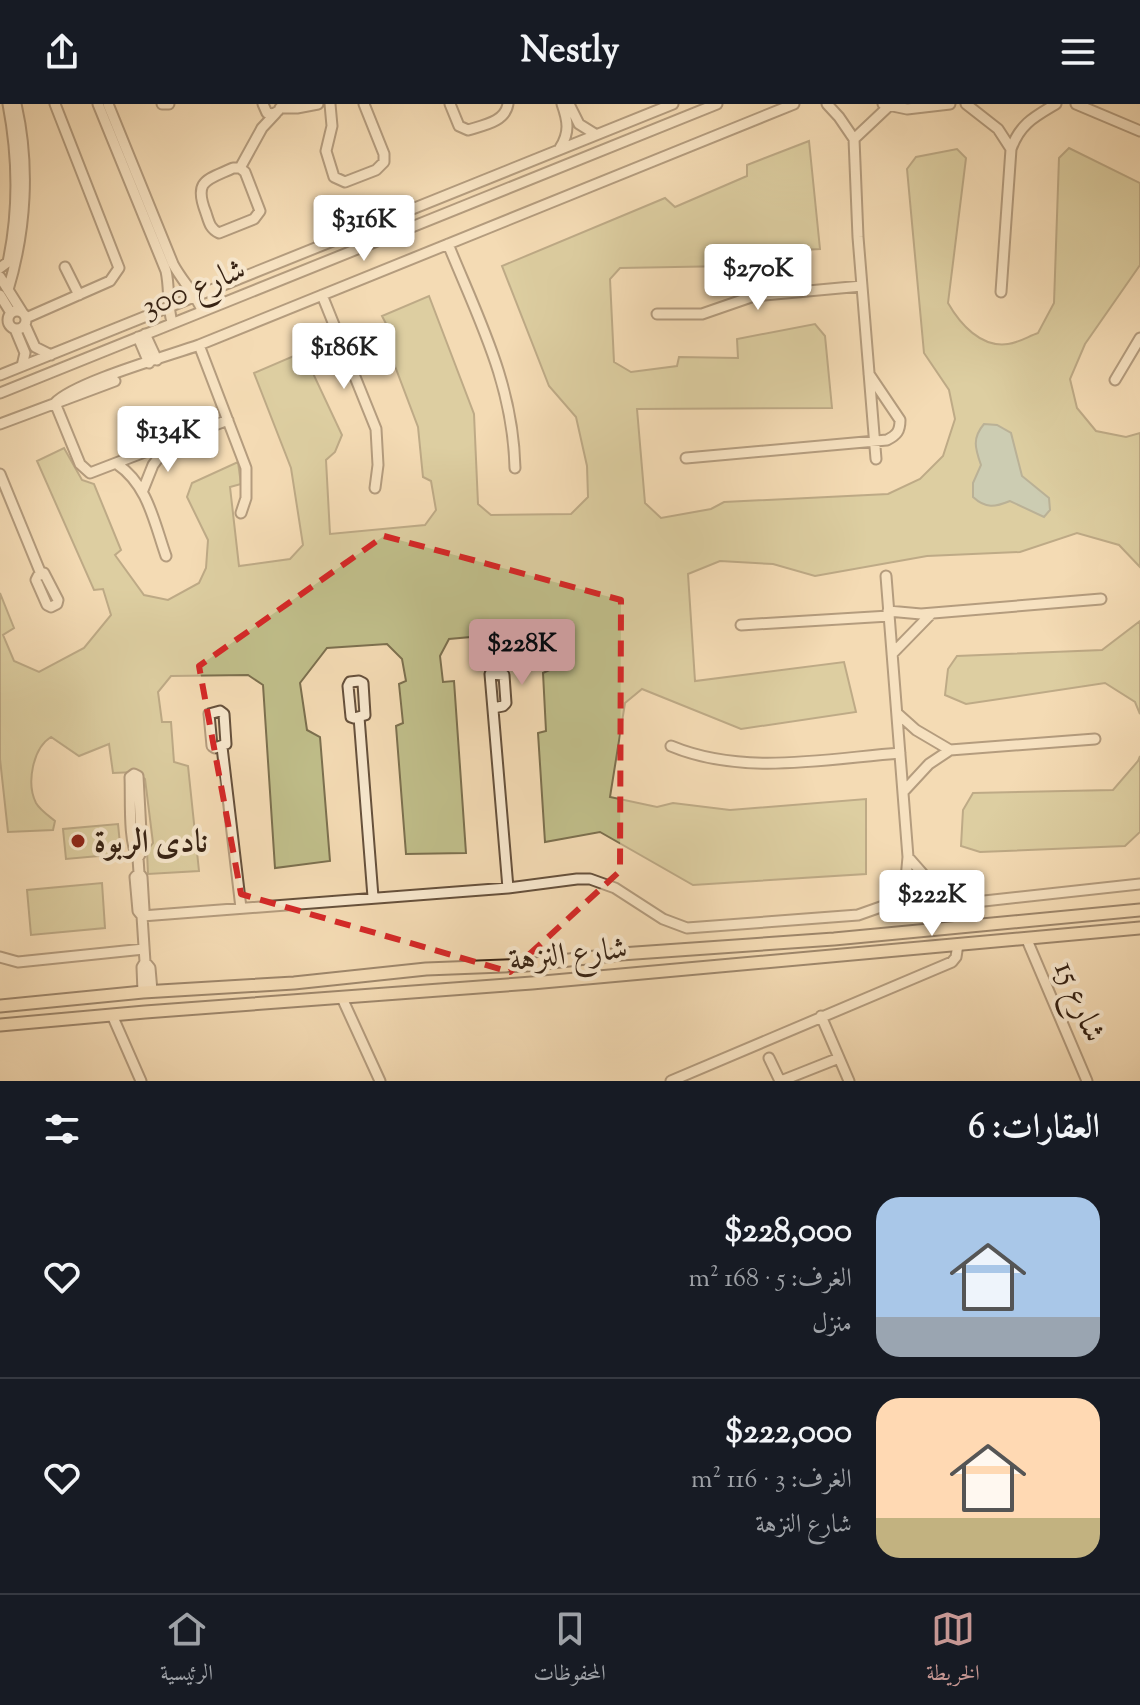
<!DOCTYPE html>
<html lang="ar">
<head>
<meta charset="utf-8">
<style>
	:root { --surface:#171b24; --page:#20242c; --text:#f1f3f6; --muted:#9ea1a6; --line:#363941; --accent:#c59692 }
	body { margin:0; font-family:"Sorts Mill Goudy",Amiri,serif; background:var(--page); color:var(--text); direction:rtl; height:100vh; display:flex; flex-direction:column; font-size:30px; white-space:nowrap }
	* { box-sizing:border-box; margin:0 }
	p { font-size:26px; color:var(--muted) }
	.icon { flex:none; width:44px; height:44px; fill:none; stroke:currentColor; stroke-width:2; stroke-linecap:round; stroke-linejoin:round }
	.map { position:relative; height:977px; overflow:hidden; direction:ltr }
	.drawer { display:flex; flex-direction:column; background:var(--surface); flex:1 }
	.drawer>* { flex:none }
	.price { position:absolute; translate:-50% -68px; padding:0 18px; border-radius:8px; background:#fff; color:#222; font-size:26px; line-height:52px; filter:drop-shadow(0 2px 4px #0008) }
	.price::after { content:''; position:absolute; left:50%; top:48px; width:24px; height:18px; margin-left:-12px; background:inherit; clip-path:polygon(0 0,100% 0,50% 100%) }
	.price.current { background:var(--accent); color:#111 }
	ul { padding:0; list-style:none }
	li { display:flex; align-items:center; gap:24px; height:200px; padding:0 40px }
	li+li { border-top:2px solid var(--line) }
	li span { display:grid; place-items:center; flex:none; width:224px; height:160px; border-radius:24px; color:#555 }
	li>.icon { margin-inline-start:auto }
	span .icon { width:96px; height:96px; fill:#fffc; stroke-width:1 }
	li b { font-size:34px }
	h2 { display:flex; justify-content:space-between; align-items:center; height:96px; padding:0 40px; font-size:34px }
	header { display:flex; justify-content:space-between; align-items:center; height:104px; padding:0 40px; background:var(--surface); font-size:36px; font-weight:800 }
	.dock { display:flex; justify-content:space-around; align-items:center; height:112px; border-top:2px solid var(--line); background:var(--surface); font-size:22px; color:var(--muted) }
	.dock a { display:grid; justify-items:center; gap:4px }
	.dock .current { color:var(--accent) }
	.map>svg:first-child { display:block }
	.green { fill:#c0be8a; stroke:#7c704f; stroke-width:2 }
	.water { fill:#9cbbaf; stroke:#747e71; stroke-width:2 }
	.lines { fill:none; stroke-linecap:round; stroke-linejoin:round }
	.minor-casing { stroke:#66513c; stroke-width:13 }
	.major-casing { stroke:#372314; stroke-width:15 }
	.minor { stroke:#f8e8ce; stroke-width:9 }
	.major { stroke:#f4dbb4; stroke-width:11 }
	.marked { fill:none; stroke:#d62828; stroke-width:6; stroke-dasharray:16 10; stroke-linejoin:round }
	.poi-dot { fill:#8f2418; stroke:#f8e8ce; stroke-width:3 }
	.labels { text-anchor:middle; stroke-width:8; stroke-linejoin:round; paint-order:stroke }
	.street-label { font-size:32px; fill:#372314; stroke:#f8e8ce }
	.poi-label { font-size:32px; font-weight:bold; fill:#372314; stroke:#f8e8ce; text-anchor:start }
</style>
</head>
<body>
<header><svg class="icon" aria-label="menu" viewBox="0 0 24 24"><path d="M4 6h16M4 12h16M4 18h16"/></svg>Nestly<svg class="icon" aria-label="share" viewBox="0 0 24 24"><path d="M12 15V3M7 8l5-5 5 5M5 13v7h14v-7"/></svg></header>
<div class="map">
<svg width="1140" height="977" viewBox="0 0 1140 977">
	<rect width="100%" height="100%" fill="#f4dbb4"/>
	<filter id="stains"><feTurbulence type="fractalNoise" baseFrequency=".0025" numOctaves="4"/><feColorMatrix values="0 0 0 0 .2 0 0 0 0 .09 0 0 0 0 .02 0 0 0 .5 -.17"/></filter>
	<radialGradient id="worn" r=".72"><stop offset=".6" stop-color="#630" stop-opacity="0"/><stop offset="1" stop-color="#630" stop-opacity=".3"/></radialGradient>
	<path class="green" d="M 809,37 L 820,145 L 733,150 L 730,162 L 620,164 L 610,175 L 614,258 L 631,268 L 677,262 L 679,253 L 738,254 L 737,235 L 815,220 L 825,232 L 832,304 L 637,305 L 645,399 L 661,414 L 711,405 L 724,398 L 888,390 L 920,375 L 943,352 L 955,315 L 949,286 L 924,249 L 907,65 L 916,53 L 957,45 L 966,54 L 948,199 C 960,220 981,244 1008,240 C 1018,239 1029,232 1038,229 L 1054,199 L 1059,54 L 1069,44 L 1140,79 L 1140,161 L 1085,240 L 1070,275 L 1077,304 L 1096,327 L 1126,333 L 1140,329 L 1140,463 L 1119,441 L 1077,429 L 1020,448 L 927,452 L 815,472 L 773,460 L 720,457 L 688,470 L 695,577 L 844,558 L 856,608 L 741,625 L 642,585 L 625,599 L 610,693 L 657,703 L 673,699 L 730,706 L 866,695 L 866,770 L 693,781 L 600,728 L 545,738 L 538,629 L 546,627 L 543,569 L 554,564 L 552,538 L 537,527 L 449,535 L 440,552 L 443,578 L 454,577 L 466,749 L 406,750 L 396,622 L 403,619 L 399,580 L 406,577 L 402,555 L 387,540 L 327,544 L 300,579 L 307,626 L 320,633 L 330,757 L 275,764 L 263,581 L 248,571 L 171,572 L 158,588 L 162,618 L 171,618 L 174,658 L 188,662 L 199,767 L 148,770 L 147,747 L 153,739 L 145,675 L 136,668 L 113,669 L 109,640 L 79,652 L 51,633 C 33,644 26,679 36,699 C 40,706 49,712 55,717 L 53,726 L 8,728 L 0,655 L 0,489 L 14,524 L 3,531 L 14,557 L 39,568 L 84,544 L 111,511 L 103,485 L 94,486 L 37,357 L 64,344 L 82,376 L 94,380 L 121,446 L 115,451 L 144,491 L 168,496 L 199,479 L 206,464 L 208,436 L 187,393 L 192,379 L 238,358 L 241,380 L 230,383 L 239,462 L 290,455 L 303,441 L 291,364 L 254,269 L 303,248 L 342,331 L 335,348 L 326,356 L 330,430 L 425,421 L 436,406 L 431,377 L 423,373 L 418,323 L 387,241 L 394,235 L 382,212 L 429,192 L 474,310 L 478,400 L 491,411 L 571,410 L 588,393 L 587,362 L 576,313 L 549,282 L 502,162 L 665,94 L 675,103 L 747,72 L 747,61 Z
		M 1140,517 L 1140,610 L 1135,598 L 1105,579 L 966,600 L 945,591 L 948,565 L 957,552 L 1102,546 Z
		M 1140,652 L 1140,728 L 1125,742 L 980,748 L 961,742 L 963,706 L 973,689 L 1113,686 L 1138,657 Z
		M 118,720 L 121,750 L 66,755 L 63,725 Z
		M 102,779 L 105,824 L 31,831 L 27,786 Z"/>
	<path class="water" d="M 984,320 L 997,321 L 1011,329 L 1022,372 L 1049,394 L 1050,406 L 1044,413 L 1010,397 C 995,403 986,405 973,393 L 973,379 L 981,361 C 975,344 972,334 984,320 Z"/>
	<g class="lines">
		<g class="minor-casing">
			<path id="minor" d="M 98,0 L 166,167 C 170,185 167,201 172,218
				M 108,0 L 173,160 C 182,177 195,189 202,206
				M 162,0 L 169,0
				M 263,0 L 267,9 L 273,10 L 278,7
				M 330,0 L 332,22 L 326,47 L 334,73 L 345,78 L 376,66 L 384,58 L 384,50 L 364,0
				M 450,0 L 459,22 L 468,26 C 484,21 505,18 508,0
				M 569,0 L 579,20 L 595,30
				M 827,0 L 839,13 L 854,35 L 858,133 L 876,355
				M 883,0 L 907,5 L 950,0
				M 966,0 L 998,25 L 1011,45
				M 1076,0 L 1140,27
				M 280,4 L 297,4 L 318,0
				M 854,35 L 889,2
				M 560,44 C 570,28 568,17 562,0
				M 233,64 L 240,64 L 245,68 L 260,107 L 254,115 L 219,129 C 210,125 209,118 206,109 C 193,76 207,76 233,64 Z
				M 240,64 L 262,24 L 276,9
				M 448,140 C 479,216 513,280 515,364
				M 65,163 L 79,191
				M 0,164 L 8,158 C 19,106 18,52 8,0
				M 0,173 L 22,208
				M 8,186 C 26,126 30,61 16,0
				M 1001,188 L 1011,45 C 1020,20 1034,13 1056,0
				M 0,191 L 11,209
				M 322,191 L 376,325 L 378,361 L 375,384
				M8 216a9 9 0 1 1 18 0a9 9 0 1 1-18 0Z
				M 657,210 L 702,210 L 754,192 L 862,182
				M 26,214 L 110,177 L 119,164 L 55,0
				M 25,221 L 35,243 L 51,251
				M 15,225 L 25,249 L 22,262
				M 145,230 L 157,256
				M 138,233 L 149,259
				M 199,241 L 246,364 L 246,394 L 241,409
				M 0,271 L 673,0
				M 1115,276 L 1140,234
				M 0,289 L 717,0
				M 55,299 C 75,278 168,252 199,241 L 794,0
				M 55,299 L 80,360 L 90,369 L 228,316
				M 0,320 L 115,277
				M 686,354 L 887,336 C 897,331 900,327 900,316 L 869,270
				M 117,360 C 148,381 154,418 166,452
				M 0,370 L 41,470
				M 143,386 L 153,361 L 168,341
				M 44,469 L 58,496 L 57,500 L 51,503 L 47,501 L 36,476 L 38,472 Z
				M 886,472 L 908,753 L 906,775 L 897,796
				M 888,507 L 921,510 L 1101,495
				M 741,521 L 889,512
				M 892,550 L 931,510
				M 359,577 L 363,579 L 365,611 L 354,614 L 351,613 L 348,582 L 350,578 Z
				M 493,604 L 503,602 L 506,599 L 504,571 L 490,570 L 508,784
				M 220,607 L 224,610 L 226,640 L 215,644 L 212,642 L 209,610 Z
				M 897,609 L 916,626 L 950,646
				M 359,613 L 373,793
				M 671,642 C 743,672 824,655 900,649
				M 222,643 L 241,804
				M 904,687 L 929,660 L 950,646 L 1095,635
				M 908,753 L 944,794
				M 138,754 C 128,738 131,693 130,673 L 134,670 L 138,672 L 142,747 L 138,754 L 139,769 L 135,773 L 138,807 L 142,812
				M 139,769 L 142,773 L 144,806 L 142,812 L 145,858 L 142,863 L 143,888
				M 142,812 L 508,784 L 577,775 L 590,775 L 615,784 L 663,815 L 687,824 L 858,811 L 909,793 L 932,792 L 975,798 L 1140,780
				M 1027,836 L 1087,977
				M 0,853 L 18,858 L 144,845
				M 145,858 L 150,864 L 152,887
				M 342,894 L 380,977
				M 112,911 L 141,977
				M 821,912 L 849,977
				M 769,954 L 780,977
				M 671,977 L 952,858 L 956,853 L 958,840
				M 781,977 L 839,954"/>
		</g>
		<g class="major-casing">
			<path id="major" d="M 0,902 L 143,888 L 294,879 L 426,865 L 526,861 L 621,850 L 834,835 L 1140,806
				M 0,921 L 145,908 L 532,879 L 1140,824"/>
		</g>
		<use href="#minor" class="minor"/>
		<use href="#major" class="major"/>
	</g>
	<path d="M0 0H1140V977H0ZM 384,432 L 621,496 L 620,767 L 510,868 L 241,790 L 199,562 Z" fill="#f4dbb4" fill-opacity=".55" fill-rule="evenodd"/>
	<path class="marked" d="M 384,432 L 621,496 L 620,767 L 510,868 L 241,790 L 199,562 Z"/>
	<circle class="poi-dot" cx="78" cy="737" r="8"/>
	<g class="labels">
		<g class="street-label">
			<text transform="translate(193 183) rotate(-22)" y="11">شارع 300</text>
			<text transform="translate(568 849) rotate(-6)" y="11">شارع النزهة</text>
			<text transform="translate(1081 897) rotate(67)" y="11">شارع 15</text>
		</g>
		<g class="poi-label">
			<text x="94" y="748">نادى الربوة</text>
		</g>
	</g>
	<rect width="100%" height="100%" filter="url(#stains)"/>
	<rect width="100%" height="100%" fill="url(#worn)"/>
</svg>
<b class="price" style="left:364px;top:159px">$316K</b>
<b class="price" style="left:758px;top:208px">$270K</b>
<b class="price" style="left:344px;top:287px">$186K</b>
<b class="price" style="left:168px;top:370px">$134K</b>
<b class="price current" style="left:522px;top:583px">$228K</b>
<b class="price" style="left:932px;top:834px">$222K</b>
</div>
<section class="drawer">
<h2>العقارات: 6<svg class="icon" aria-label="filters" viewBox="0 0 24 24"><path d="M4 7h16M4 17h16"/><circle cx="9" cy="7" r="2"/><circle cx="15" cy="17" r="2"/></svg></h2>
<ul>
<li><span style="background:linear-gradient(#a9c7e8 75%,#9aa5b1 0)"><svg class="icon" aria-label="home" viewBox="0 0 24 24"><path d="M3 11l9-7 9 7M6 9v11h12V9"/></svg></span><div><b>$228,000</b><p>الغرف: 5 · 168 m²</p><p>منزل</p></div><svg class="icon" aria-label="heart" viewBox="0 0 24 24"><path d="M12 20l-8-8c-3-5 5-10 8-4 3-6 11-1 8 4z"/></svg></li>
<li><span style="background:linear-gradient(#ffd9b3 75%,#c2b280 0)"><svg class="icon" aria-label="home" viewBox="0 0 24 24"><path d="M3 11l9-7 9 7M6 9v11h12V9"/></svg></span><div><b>$222,000</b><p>الغرف: 3 · 116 m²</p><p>شارع النزهة</p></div><svg class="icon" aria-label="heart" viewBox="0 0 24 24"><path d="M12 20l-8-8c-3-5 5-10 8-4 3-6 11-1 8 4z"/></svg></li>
</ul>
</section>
<nav class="dock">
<a class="current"><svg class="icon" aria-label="map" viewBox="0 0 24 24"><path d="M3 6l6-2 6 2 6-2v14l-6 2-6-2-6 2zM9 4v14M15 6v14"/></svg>الخريطة</a>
<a><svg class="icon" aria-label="saved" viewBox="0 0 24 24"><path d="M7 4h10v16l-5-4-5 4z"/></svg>المحفوظات</a>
<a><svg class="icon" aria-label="home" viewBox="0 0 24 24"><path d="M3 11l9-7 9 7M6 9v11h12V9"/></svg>الرئيسية</a>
</nav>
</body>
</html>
